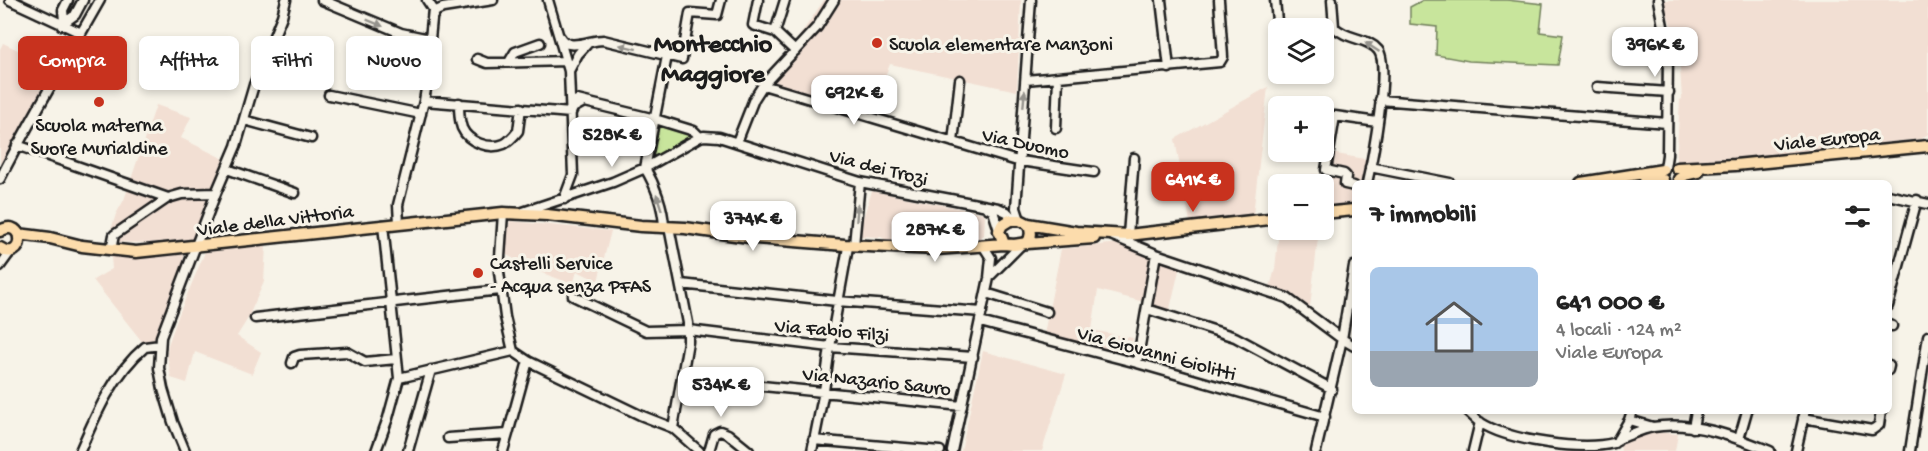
<!DOCTYPE html>
<html lang="it">
<head>
<meta charset="utf-8">
<style>
	:root { --surface:#fff; --page:#f2f2f2; --text:#222; --muted:#767676; --accent:#c8321e }
	body { margin:0; font-family:"Gochi Hand",sans-serif; background:var(--page); color:var(--text); height:100vh; display:flex; flex-direction:column; font-size:22px; white-space:nowrap }
	* { box-sizing:border-box; margin:0 }
	p { font-size:20px; color:var(--muted) }
	.icon { flex:none; width:33px; height:33px; fill:none; stroke:currentColor; stroke-width:2; stroke-linecap:round; stroke-linejoin:round }
	.map { position:relative; flex:1; overflow:hidden }
	.panel { position:absolute; left:1352px; top:180px; width:540px; height:234px; display:flex; flex-direction:column; background:var(--surface); border-radius:9px; box-shadow:0 3px 9px #0003 }
	.panel>* { flex:none }
	.guide { position:absolute; left:18px; top:36px; width:570px; height:54px; display:flex; gap:12px }
	.controls { position:absolute; left:1268px; top:18px; display:grid; gap:12px }
	.controls a { display:grid; place-items:center; width:66px; height:66px; border-radius:9px; background:var(--surface); box-shadow:0 3px 9px #0003; font-size:30px }
	.price { position:absolute; translate:-50% -51px; padding:0 14px; border-radius:12px; background:#fff; color:#222; font-size:20px; line-height:39px; filter:drop-shadow(0 2px 3px #0008) }
	.price::after { content:''; position:absolute; left:50%; top:36px; width:18px; height:14px; margin-left:-9px; background:inherit; clip-path:polygon(0 0,100% 0,50% 100%) }
	.price.on { background:var(--accent); color:#fff }
	ul { padding:0; list-style:none }
	li { display:flex; align-items:center; gap:18px; height:150px; padding:0 18px }
	li span { display:grid; place-items:center; flex:none; width:168px; height:120px; border-radius:9px; color:#555 }
	li>.icon { margin-inline-start:auto }
	span .icon { width:72px; height:72px; fill:#fffc; stroke-width:1 }
	li b { font-size:26px }
	h2 { display:flex; justify-content:space-between; align-items:center; height:72px; padding:0 18px; font-size:26px }
	.chip { padding:0 21px; border-radius:9px; background:var(--surface); box-shadow:0 3px 9px #0003; font-size:21px; line-height:54px }
	.chip.on { background:var(--accent); color:#fff }
	.map>svg:first-child { display:block }
	.built { fill:#f2dfd3 }
	.green { fill:#c8e59c; stroke:#72805c; stroke-width:1.5 }
	.lines { fill:none; stroke-linecap:round; stroke-linejoin:round }
	.minor-casing { stroke:#1c1c1c; stroke-width:13 }
	.major-casing { stroke:#1c1c1c; stroke-width:15 }
	.minor { stroke:#f7f3e8; stroke-width:8 }
	.major { stroke:#fcdcac; stroke-width:10 }
	.oneway { fill:#94928c }
	.poi-dot { fill:#c8321e; stroke:#f7f3e8; stroke-width:2 }
	.labels { text-anchor:middle; stroke-width:6; stroke-linejoin:round; paint-order:stroke }
	.poi-label { font-size:20px; fill:#1c1c1c; stroke:#f7f3e8; text-anchor:start }
	.street-label { font-size:20px; fill:#1c1c1c; stroke:#f7f3e8 }
	.district-label { font-size:26px; font-weight:bold; fill:#1c1c1c; stroke:#f7f3e8 }
</style>
</head>
<body>
<div class="map">
<svg width="1928" height="451" viewBox="0 0 1928 451">
	<rect width="100%" height="100%" fill="#f7f3e8"/>
	<filter id="ink" filterUnits="userSpaceOnUse"><feTurbulence type="fractalNoise" baseFrequency=".0167" numOctaves="2"/><feDisplacementMap in="SourceGraphic" scale="12" xChannelSelector="R" yChannelSelector="G"/><feConvolveMatrix kernelMatrix="1 2 1 2 8 2 1 2 1" color-interpolation-filters="sRGB"/></filter>
	<g filter="url(#ink)">
		<path class="built" d="M 824,0 L 1021,0 L 1017,91 L 890,64 L 872,111 L 760,81 L 796,41 Z
			M 1663,0 L 1928,0 L 1928,134 L 1921,139 L 1681,165 L 1676,163 L 1680,100 L 1682,99 L 1680,69 L 1677,44 Z
			M 3,43 L 22,52 L 18,61 L 58,79 L 0,183 L 0,49 Z
			M 1268,87 L 1253,215 L 1190,222 L 1175,139 Z
			M 156,105 L 191,117 L 181,138 L 224,159 L 223,162 L 228,164 L 199,239 L 150,243 L 107,242 L 116,214 L 124,200 Z
			M 1331,153 L 1370,160 L 1367,183 L 1354,183 L 1354,203 L 1323,207 L 1323,184 L 1309,184 L 1312,174 L 1322,175 L 1328,169 Z
			M 872,191 L 983,213 L 985,216 L 984,235 L 977,240 L 968,242 L 886,240 L 881,237 L 857,236 Z
			M 510,221 L 611,231 L 598,281 L 577,271 L 571,292 L 561,287 L 564,281 L 537,271 L 503,253 Z
			M 1279,230 L 1319,230 L 1310,307 L 1292,295 L 1270,287 L 1275,269 Z
			M 1120,243 L 1180,266 L 1169,313 L 1140,301 L 1098,290 L 1092,330 L 1133,338 L 1129,357 L 1044,334 L 1061,249 Z
			M 266,245 L 264,282 L 247,320 L 237,336 L 261,352 L 252,374 L 195,352 L 187,383 L 171,378 L 167,353 L 168,345 L 179,314 L 205,252 Z
			M 184,254 L 183,265 L 152,345 L 144,344 L 93,280 L 112,269 L 111,257 L 150,257 Z
			M 983,351 L 1066,374 L 1042,451 L 961,451 Z
			M 1654,432 L 1678,434 L 1675,451 L 1621,451 L 1620,446 L 1628,440 L 1643,434 Z"/>
		<path class="green" d="M 1423,0 L 1507,0 L 1543,4 L 1540,32 L 1563,35 L 1558,65 L 1469,61 L 1436,55 L 1437,27 L 1410,24 L 1410,7 Z
			M 657,123 L 692,135 L 651,159 Z"/>
		<g class="lines">
			<g class="minor-casing">
				<path id="minor" d="M 10,0 L 81,33
					M 322,0 L 401,33 L 430,39
					M 548,0 L 569,71 L 573,175 L 564,199
					M 758,0 L 753,25 L 775,32
					M 1161,0 L 1169,68
					M 1275,0 L 1278,32
					M 1332,0 L 1334,27 C 1347,40 1367,37 1378,50 C 1391,64 1372,161 1367,183
					M 1658,0 L 1668,52 L 1667,155 L 1665,168
					M 433,16 L 436,11 L 443,8 L 493,0
					M 64,21 L 63,10 L 68,0
					M 61,25 L 75,15 L 83,0
					M 775,32 L 785,0
					M 775,32 L 795,51
					M 560,37 C 568,52 589,40 603,40 L 682,59 L 690,13 L 717,15 L 721,0
					M 477,59 L 487,63 L 566,61
					M 509,62 L 515,52 L 540,43
					M 569,71 L 578,54 L 589,42
					M 1026,80 L 1220,62 L 1223,57 L 1219,0
					M 763,85 L 1014,160 L 1094,172
					M 1597,87 L 1669,92
					M 329,95 L 421,114
					M 577,100 L 655,119 L 694,131 L 700,137
					M 1380,100 L 1667,123
					M 424,101 L 571,113 L 573,108 L 582,103
					M 459,103 C 459,111 459,120 462,128 C 468,142 489,150 504,144 C 510,141 514,136 518,131 L 521,108
					M 1323,116 L 1335,116
					M 244,120 L 311,138
					M 1056,128 L 1058,77
					M 737,142 L 754,99 L 763,85 L 817,27 L 834,0
					M 953,142 L 960,80
					M 17,145 L 168,198
					M 1370,167 L 1450,183
					M 645,168 L 667,56
					M 645,168 C 655,185 663,207 664,226
					M 227,169 L 295,193
					M 0,179 C 31,118 66,60 100,0
					M 1354,186 L 1345,184 L 1346,176 L 1344,174 L 1326,170 L 1335,116 L 1377,122
					M 1888,195 L 1928,204
					M 986,207 L 993,211 L 999,230
					M 523,212 L 613,182 L 645,168 L 700,137 L 704,136 L 719,137 L 860,182 L 998,208 L 1007,212 L 1015,220
					M 503,213 L 499,272 L 505,317 L 513,351 L 528,361 L 640,415 L 673,428
					M 1020,220 L 1016,208 L 1031,0
					M 399,223 L 398,205 L 424,101 L 430,65 L 430,39 L 433,9 L 427,0
					M 670,232 L 688,323 L 688,342 L 673,428 L 699,451
					M 1128,235 L 1134,158
					M 1113,236 L 1156,254 L 1287,298 L 1342,339 L 1354,346
					M 854,245 L 860,182
					M 111,250 L 114,235 L 168,198 L 182,194 L 216,193
					M 0,266 L 11,251
					M 991,275 L 1021,245
					M 681,284 L 837,301 L 982,312
					M 986,293 L 1047,312
					M 573,296 L 646,331 L 688,330 L 830,347 L 973,357
					M 1888,306 L 1917,200
					M 1147,309 L 1235,337 L 1332,389
					M 255,318 L 500,290
					M 980,322 L 1137,363 L 1325,417
					M 1888,325 L 1892,326
					M 292,363 L 294,357 L 300,355 L 347,352 L 365,362 L 396,359
					M 1137,363 L 1156,254
					M 1888,370 L 1889,366
					M 399,378 L 513,351
					M 682,378 L 962,406
					M 1467,411 C 1472,415 1476,420 1481,423 C 1510,441 1582,451 1614,443
					M 1803,418 L 1872,430 L 1879,425 L 1881,411
					M 1629,420 L 1653,427
					M 1693,428 L 1696,411
					M 448,438 L 508,434 L 528,361
					M 1618,439 C 1630,435 1642,429 1653,427 C 1692,420 1735,437 1770,451
					M 1739,439 L 1747,411
					M 813,440 L 940,451
					M 1617,441 L 1629,420 L 1632,411
					M 80,451 C 96,414 114,373 145,347 L 160,345
					M 185,451 L 173,422 L 163,389 L 159,368 L 161,337 L 216,193 L 236,146 L 254,85 L 282,16 L 286,0
					M 376,451 L 388,418 L 399,378 L 383,225
					M 408,451 L 431,370
					M 503,451 L 508,434
					M 709,451 L 714,434 L 720,431 L 728,434 L 749,451
					M 812,451 L 824,391 L 830,347 L 848,247
					M 952,451 L 989,278 L 991,258 L 984,247
					M 1316,451 L 1342,339 L 1354,266
					M 1473,451 L 1480,422
					M 1796,451 L 1805,411
					M 1910,451 L 1928,336"/>
			</g>
			<g class="major-casing">
				<path id="major" d="M 1677,168 L 1735,165 L 1928,146
					M 1644,178 L 1663,180
					M 1679,179 L 1685,175 L 1698,172
					M 1581,183 L 1663,170
					M 1323,213 L 1354,210
					M 1010,220 L 1020,220 L 1028,224 C 1032,231 1032,237 1027,243 L 1014,245 L 1004,244 L 999,231 L 1002,225 Z
					M 1028,224 L 1076,232 L 1128,235 L 1278,218
					M 0,231 C 26,216 25,264 0,248
					M 18,234 L 50,238 L 82,246 L 136,252 L 503,213 L 547,215 L 641,226 L 685,228 L 756,238 L 845,245 L 936,249 L 1004,244
					M 1027,243 L 1094,238"/>
			</g>
			<use href="#minor" class="minor"/>
			<use href="#major" class="major"/>
		</g>
		<defs><path id="oneway-solid" d="M-6-.8H1V-3.2L6.5 0L1 3.2V.8H-6Z" transform="scale(1.5)"/></defs>
		<g class="oneway">
			<use href="#oneway-solid" transform="translate(375 23) rotate(22)"/>
			<use href="#oneway-solid" transform="translate(628 47) rotate(-166)"/>
			<use href="#oneway-solid" transform="translate(1372 47) rotate(-146)"/>
			<use href="#oneway-solid" transform="translate(1024 99) rotate(-85)"/>
			<use href="#oneway-solid" transform="translate(659 202) rotate(-108)"/>
			<use href="#oneway-solid" transform="translate(857 213) rotate(-86)"/>
		</g>
	</g>
	<g class="poi-dot">
		<circle cx="877" cy="43" r="6"/>
		<circle cx="99" cy="102" r="6"/>
		<circle cx="478" cy="273" r="6"/>
	</g>
	<g class="labels">
		<g class="poi-label">
			<text x="889" y="50">Scuola elementare Manzoni</text>
			<text x="99" y="131" text-anchor="middle">Scuola materna<tspan x="99" dy="23">Suore Murialdine</tspan></text>
			<text x="490" y="269">Castelli Service<tspan x="490" dy="23">- Acqua senza PFAS</tspan></text>
		</g>
		<g class="street-label">
			<text transform="translate(1827 138) rotate(-6)" y="7">Viale Europa</text>
			<text transform="translate(1026 142) rotate(12)" y="7">Via Duomo</text>
			<text transform="translate(879 166) rotate(14)" y="7">Via dei Trozi</text>
			<text transform="translate(275 219) rotate(-7)" y="7">Viale della Vittoria</text>
			<text transform="translate(832 329) rotate(5)" y="7">Via Fabio Filzi</text>
			<text transform="translate(1157 352) rotate(15)" y="7">Via Giovanni Giolitti</text>
			<text transform="translate(877 380) rotate(6)" y="7">Via Nazario Sauro</text>
		</g>
		<g class="district-label">
			<text x="713" y="51">Montecchio<tspan x="713" dy="30">Maggiore</tspan></text>
		</g>
	</g>
</svg>
<div class="controls">
<a><svg class="icon" aria-label="layers" viewBox="0 0 24 24"><path d="M12 4l9 5-9 5-9-5zM3 14l9 5 9-5"/></svg></a>
<a>+</a>
<a>−</a>
</div>
<b class="price" style="left:1655px;top:78px">396K €</b>
<b class="price" style="left:854px;top:126px">692K €</b>
<b class="price" style="left:612px;top:168px">528K €</b>
<b class="price on" style="left:1193px;top:213px">641K €</b>
<b class="price" style="left:753px;top:252px">374K €</b>
<b class="price" style="left:935px;top:263px">287K €</b>
<b class="price" style="left:721px;top:418px">534K €</b>
<div class="guide">
<a class="chip on">Compra</a>
<a class="chip">Affitta</a>
<a class="chip">Filtri</a>
<a class="chip">Nuovo</a>
</div>
<section class="panel">
<h2>7 immobili<svg class="icon" aria-label="filters" viewBox="0 0 24 24"><path d="M4 7h16M4 17h16"/><circle cx="9" cy="7" r="2"/><circle cx="15" cy="17" r="2"/></svg></h2>
<ul>
<li><span style="background:linear-gradient(#a9c7e8 70%,#9aa5b1 0)"><svg class="icon" aria-label="home" viewBox="0 0 24 24"><path d="M3 11l9-7 9 7M6 9v11h12V9"/></svg></span><div><b>641 000 €</b><p>4 locali · 124 m²</p><p>Viale Europa</p></div></li>
</ul>
</section>
</div>
</body>
</html>
